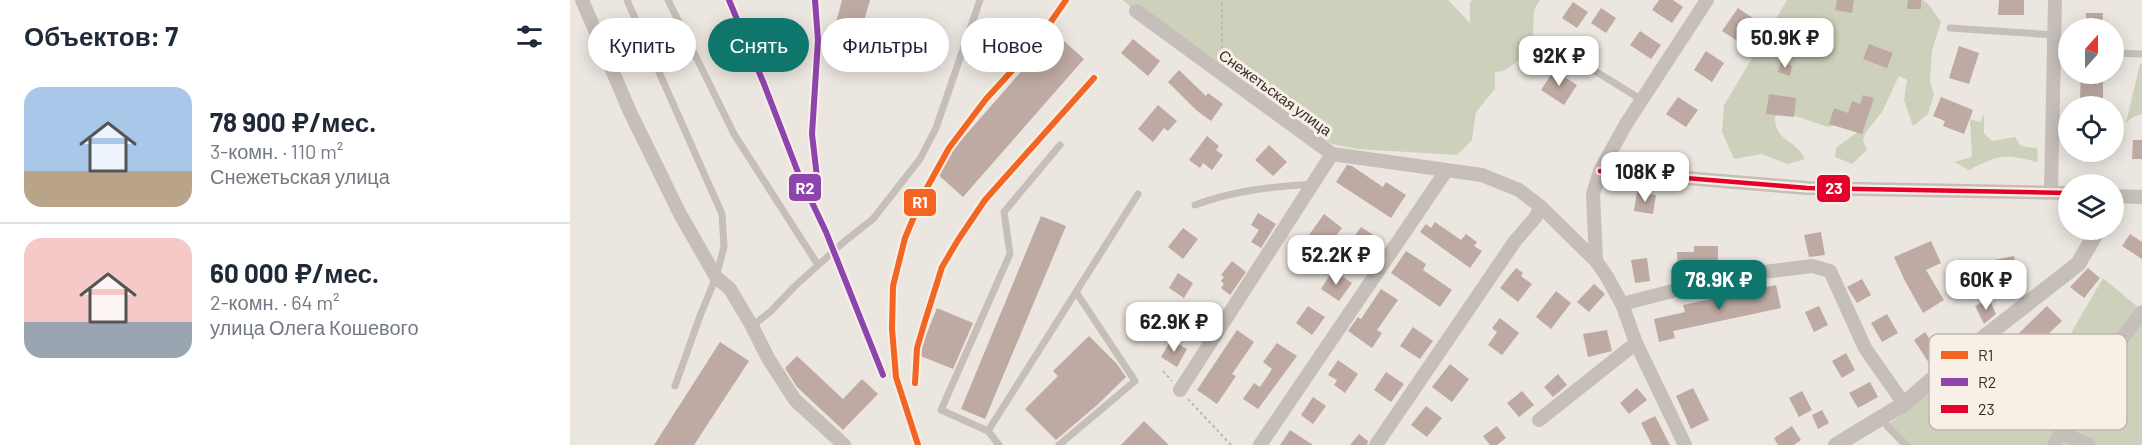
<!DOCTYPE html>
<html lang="ru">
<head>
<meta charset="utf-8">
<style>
	:root { --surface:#fff; --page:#f2f2f3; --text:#1f2937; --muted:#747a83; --line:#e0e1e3; --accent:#0f766e }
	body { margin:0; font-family:Barlow,sans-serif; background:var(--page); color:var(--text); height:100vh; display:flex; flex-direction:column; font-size:22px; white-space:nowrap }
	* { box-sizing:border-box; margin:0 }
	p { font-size:20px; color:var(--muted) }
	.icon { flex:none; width:33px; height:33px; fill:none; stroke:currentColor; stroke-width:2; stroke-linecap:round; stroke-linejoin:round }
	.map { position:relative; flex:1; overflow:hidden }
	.sheet { display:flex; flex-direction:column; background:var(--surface); width:570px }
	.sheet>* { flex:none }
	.top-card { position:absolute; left:18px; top:18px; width:570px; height:54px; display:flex; gap:12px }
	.needle { width:39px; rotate:21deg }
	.controls { position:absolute; left:1488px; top:18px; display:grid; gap:12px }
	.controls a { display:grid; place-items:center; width:66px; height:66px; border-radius:50%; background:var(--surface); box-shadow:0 3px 15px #0003; font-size:30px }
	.price { position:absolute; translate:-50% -51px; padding:0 14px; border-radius:12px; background:#fff; color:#222; font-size:20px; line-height:39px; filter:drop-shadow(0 2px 3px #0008) }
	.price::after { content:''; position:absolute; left:50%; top:36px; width:18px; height:14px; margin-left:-9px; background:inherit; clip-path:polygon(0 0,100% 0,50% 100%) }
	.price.on { background:var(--accent); color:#fff }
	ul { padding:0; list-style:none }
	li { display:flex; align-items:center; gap:18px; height:150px; padding:0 24px }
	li+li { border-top:2px solid var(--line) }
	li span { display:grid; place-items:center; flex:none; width:168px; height:120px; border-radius:18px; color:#555 }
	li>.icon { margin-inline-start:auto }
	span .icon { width:72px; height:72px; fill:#fffc; stroke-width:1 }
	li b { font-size:26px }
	h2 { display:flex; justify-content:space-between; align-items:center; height:72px; padding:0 24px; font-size:26px }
	.pill { padding:0 21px; border-radius:27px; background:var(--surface); box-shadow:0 3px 15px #0003; font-size:21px; line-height:54px }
	.pill.on { background:var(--accent); color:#fff }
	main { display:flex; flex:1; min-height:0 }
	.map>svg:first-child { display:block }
	.green { fill:#cdd1bb }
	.building { fill:#beaaa2 }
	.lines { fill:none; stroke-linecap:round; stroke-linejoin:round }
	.path { stroke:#bdb7b2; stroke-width:2; stroke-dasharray:3 3; stroke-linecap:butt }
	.service { stroke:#c5beb9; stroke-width:7 }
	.minor { stroke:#c5beb9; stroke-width:14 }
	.tertiary { stroke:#c5beb9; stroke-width:16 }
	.bus-1-casing { stroke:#f8f0e7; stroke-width:9 }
	.bus-1 { stroke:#e4002b; stroke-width:4.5 }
	.rail-1-casing { stroke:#f8f0e7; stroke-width:10 }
	.rail-2-casing { stroke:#f8f0e7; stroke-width:10 }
	.rail-1 { stroke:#f26522; stroke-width:6 }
	.rail-2 { stroke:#8e44ad; stroke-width:6 }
	.labels { text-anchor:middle; stroke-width:6; stroke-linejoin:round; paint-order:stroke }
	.street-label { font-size:15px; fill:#352c28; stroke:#f8f0e7 }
	.key { fill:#f8f0e7; stroke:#beb5ae; stroke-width:1.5 }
	.key-label { font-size:16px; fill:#352c28 }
	.line-badge { stroke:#f8f0e7; stroke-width:2 }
	.badge-label { font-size:16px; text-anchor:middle; font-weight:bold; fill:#fff }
</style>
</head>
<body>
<main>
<section class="sheet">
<h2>Объектов: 7<svg class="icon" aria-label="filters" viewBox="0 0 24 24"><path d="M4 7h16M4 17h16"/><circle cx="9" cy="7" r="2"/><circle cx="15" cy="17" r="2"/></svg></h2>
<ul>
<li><span style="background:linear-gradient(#a9c7e8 70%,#b9a48a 0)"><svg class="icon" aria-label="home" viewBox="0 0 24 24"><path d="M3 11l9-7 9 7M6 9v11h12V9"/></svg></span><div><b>78 900 ₽/мес.</b><p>3-комн. · 110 m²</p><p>Снежетьская улица</p></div></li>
<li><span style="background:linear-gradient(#f6c9c9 70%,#9aa5b1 0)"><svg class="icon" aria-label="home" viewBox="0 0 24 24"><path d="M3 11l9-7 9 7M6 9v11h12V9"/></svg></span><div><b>60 000 ₽/мес.</b><p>2-комн. · 64 m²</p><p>улица Олега Кошевого</p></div></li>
</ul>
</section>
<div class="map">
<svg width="1572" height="445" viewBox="0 0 1572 445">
	<rect width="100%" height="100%" fill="#ece6e0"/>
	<path class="green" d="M 553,0 L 878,0 L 900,23 L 900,3 L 902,0 L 970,0 L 964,10 L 962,51 L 934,71 L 925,72 L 925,89 L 906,112 L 902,140 L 887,155 L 787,149 L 762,144 L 642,71 L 585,29 Z
		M 1217,0 L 1353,0 L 1359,5 L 1371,22 L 1362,50 L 1360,82 L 1364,94 L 1358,114 L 1343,126 L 1334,100 L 1337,80 L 1329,76 L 1312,112 L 1296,132 L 1293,141 L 1297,150 L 1282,164 L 1265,157 L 1266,148 L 1290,130 L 1278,123 L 1258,127 L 1213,112 L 1205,117 C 1205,142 1225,138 1235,159 L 1218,164 L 1191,154 L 1164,159 L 1152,132 L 1154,105 Z
		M 1570,64 L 1572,64 L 1572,114 L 1563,117 L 1556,123 Z
		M 1414,114 L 1414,133 L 1422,141 L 1445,137 L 1451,146 L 1467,148 L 1468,162 C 1433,154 1430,154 1399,170 L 1384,162 L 1402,157 L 1400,119 L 1410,122 Z
		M 1533,278 L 1569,308 L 1572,305 L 1572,445 L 1330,445 L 1314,428 L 1431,337 L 1475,378 Z"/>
	<path class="building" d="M 272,0 L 300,0 L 291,31 L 266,23 Z
		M 1089,0 L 1103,0 L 1113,7 L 1102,23 L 1082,10 Z
		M 1267,0 L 1284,0 L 1282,13 L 1265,10 Z
		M 1338,0 L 1351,0 L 1351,9 L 1337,9 Z
		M 1429,0 L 1454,0 L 1454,15 L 1428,15 Z
		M 1003,2 L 1018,12 L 1007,28 L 992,18 Z
		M 1031,8 L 1046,18 L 1036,33 L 1021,23 Z
		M 1168,8 L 1184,19 L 1169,42 L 1152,31 Z
		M 1516,13 L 1533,13 L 1532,28 L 1516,28 Z
		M 1070,31 L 1091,45 L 1081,59 L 1060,45 Z
		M 485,33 L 514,59 L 393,197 L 364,171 Z
		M 563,39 L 590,61 L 578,76 L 551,53 Z
		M 1299,44 L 1323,53 L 1317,68 L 1293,59 Z
		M 1389,46 L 1409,53 L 1399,84 L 1379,78 Z
		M 1136,51 L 1154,63 L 1142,82 L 1124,70 Z
		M 1211,63 L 1222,66 L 1220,76 L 1208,72 Z
		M 609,70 L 636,96 L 638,93 L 653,104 L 641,121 L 626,110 L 598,82 Z
		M 984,70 L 1007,85 L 994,105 L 971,90 Z
		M 1511,74 L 1533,74 L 1533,99 L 1510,98 Z
		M 1199,94 L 1226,98 L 1224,117 L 1196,114 Z
		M 1293,95 L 1304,98 L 1292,134 L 1259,124 L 1264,108 L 1278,113 L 1282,101 L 1290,104 Z
		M 1108,97 L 1128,110 L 1116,127 L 1096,114 Z
		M 1371,97 L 1403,110 L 1394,134 L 1373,126 L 1375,121 L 1363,116 Z
		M 588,105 L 607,121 L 598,131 L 594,128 L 583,142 L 568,129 Z
		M 637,136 L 649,146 L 646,150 L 653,155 L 642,170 L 633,163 L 630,168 L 619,160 Z
		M 1563,140 L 1572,140 L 1572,159 L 1562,159 Z
		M 699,145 L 717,162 L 703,176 L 685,160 Z
		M 777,165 L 782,166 L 813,187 L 816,182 L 836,195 L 821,218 L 766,182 Z
		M 1067,192 L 1086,195 L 1083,214 L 1064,211 Z
		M 688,213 L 706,224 L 691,248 L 681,242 L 689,230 L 681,225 Z
		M 754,214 L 772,228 L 761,242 L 756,238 L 737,266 L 724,256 Z
		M 471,216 L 496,226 L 415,419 L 391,409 Z
		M 865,222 L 891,240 L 896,234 L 907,242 L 904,246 L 912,251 L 900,268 L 850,232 L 856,224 L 861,228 Z
		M 791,227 L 808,238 L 797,254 L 780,242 Z
		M 613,228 L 628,239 L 613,259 L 598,247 Z
		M 1251,232 L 1255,255 L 1239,257 L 1234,235 Z
		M 1560,234 L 1572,242 L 1572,259 L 1552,246 Z
		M 1361,241 L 1371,263 L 1356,270 L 1374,300 L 1353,313 L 1335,281 L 1324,257 Z
		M 1124,246 L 1148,246 L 1148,263 L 1140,263 L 1140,270 L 1119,270 L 1119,274 L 1108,274 L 1107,252 L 1124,252 Z
		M 836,251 L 856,264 L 853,270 L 882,290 L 870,307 L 821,273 Z
		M 1444,256 L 1448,279 L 1424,284 L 1420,261 Z
		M 1077,258 L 1080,281 L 1065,283 L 1061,260 Z
		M 662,261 L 676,272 L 660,295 L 651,288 L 654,284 L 651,281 L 654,277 L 651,275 Z
		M 946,268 L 953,273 L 951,276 L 962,284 L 948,302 L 930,288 Z
		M 1518,268 L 1530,278 L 1514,298 L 1500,287 Z
		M 763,270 L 782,283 L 769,301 L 751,289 Z
		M 608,273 L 623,283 L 614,298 L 599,288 Z
		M 1292,279 L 1301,295 L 1287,303 L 1277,287 Z
		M 1024,284 L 1035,294 L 1019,312 L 1007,302 Z
		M 1206,285 L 1211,308 L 1103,331 L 1105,338 L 1089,342 L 1084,319 L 1115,312 L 1113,305 Z
		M 811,289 L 828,300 L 807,330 L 812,333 L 802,348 L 778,331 L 788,317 L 791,319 Z
		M 986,291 L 1001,303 L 981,329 L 966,317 Z
		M 1419,299 L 1426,314 L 1414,324 L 1405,306 Z
		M 738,306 L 755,317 L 742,335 L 726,323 Z
		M 1249,306 L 1258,325 L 1244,332 L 1235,312 Z
		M 1477,306 L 1492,321 L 1473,339 L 1474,340 L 1462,353 L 1445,337 Z
		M 367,308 L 403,323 L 383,369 L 348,355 Z
		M 1317,314 L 1328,333 L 1312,342 L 1301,323 Z
		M 930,318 L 949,333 L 932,355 L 918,345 L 927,332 L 922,328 Z
		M 843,327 L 863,341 L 850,359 L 830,346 Z
		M 667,330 L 684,342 L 662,374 L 666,376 L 647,404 L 627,390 Z
		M 1037,330 L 1042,351 L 1018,357 L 1013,334 Z
		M 1355,332 L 1372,357 L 1361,366 L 1344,340 Z
		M 519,336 L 547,364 L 556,377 L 526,406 L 486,440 L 455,409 L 488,376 L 483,371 Z
		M 601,340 L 617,349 L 607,367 L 591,357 Z
		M 150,342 L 179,361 L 124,445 L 84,445 Z
		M 707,343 L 727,356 L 688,409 L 673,399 L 684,383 L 690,387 L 702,369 L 693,362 Z
		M 1276,353 L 1285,370 L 1272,378 L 1262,361 Z
		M 227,356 L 273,399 L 292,379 L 308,394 L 273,430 L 227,387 L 215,368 Z
		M 768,360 L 788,374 L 775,393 L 764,385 L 767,380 L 758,375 Z
		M 880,364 L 899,379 L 882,402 L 862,387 Z
		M 816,372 L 834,384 L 821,402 L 804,390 Z
		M 988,374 L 997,385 L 983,397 L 974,387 Z
		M 1300,382 L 1308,397 L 1288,408 L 1279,393 Z
		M 1067,388 L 1077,400 L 1059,414 L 1050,403 Z
		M 1123,388 L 1139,420 L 1121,429 L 1106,396 Z
		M 952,391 L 964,405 L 949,417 L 937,403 Z
		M 1232,391 L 1242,410 L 1229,417 L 1219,398 Z
		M 743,397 L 756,406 L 743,424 L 731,415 Z
		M 856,406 L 872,418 L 857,437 L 841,425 Z
		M 1252,410 L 1259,423 L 1248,429 L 1242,415 Z
		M 1085,416 L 1100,445 L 1082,445 L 1071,423 Z
		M 574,421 L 599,445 L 551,445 Z
		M 927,426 L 936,438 L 927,445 L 920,445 L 913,436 Z
		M 1222,426 L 1231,440 L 1224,445 L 1208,445 L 1204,438 Z
		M 720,430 L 743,445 L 710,445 Z
		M 789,434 L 798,441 L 797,445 L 780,445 Z"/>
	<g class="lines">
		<path class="path" d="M 652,60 L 652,0
			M 593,371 L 602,381
			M 618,399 L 661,445"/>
		<path class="service" d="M 57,0 L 152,214 L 154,247 L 146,277 L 130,316 L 105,386
			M 98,0 L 164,134 L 248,265
			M 1380,28 L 1485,35
			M 978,42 L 1072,100
			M 1484,51 L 1498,51
			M 1544,53 L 1572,54
			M 625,205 C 666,190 700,187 743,184
			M 182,326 L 200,312 L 225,286 L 275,241 L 303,219 L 350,159 L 366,128 L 410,0
			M 1310,418 L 1336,445
			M 418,431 L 371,410 L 440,254 L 434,212 L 490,145
			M 429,445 L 418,431 L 568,194
			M 489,445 L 565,381 L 506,292"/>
		<path class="minor" d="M 12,0 L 60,112 L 110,214 L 146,277 L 160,289 L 182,326 L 198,358 L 225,400 L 274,445
			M 566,11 L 762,154 L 912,175 L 949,190 L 971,207 L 1026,261 L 1036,275 L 1052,304 L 1066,343 L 1115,445
			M 1030,171 L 1237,188 L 1498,193
			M 1481,192 L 1485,0
			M 1544,196 L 1572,197
			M 1026,261 L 1023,194 L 1030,171 L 1056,124 L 1137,0
			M 1052,304 L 1161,276 L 1242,266 L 1260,271 L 1295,348 L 1334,404
			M 1524,376 L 1572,312
			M 610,390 L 762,154
			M 969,420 L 1066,343
			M 690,445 L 876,171
			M 806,445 L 945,241 L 965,218 L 971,207
			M 1484,445 L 1491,433 L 1519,445"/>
		<path class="tertiary" d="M 1266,445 L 1334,404 L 1381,363 L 1508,264 L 1528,230"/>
		<g class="bus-1-casing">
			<path id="bus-1" d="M 1030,171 L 1237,188 L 1498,193"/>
		</g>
		<use href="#bus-1" class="bus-1"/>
		<g class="rail-1-casing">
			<path id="rail-1" d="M 345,383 L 347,348 L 355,321 L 372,267 L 388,240 L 415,200 L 524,78
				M 348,445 L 326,377 L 322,329 L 323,286 L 335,238 L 354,193 L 379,148 L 416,99 L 462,49 L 496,0"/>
		</g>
		<g class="rail-2-casing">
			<path id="rail-2" d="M 159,0 L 194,84 L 229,175 L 256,232 L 313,375
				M 245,0 L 248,40 L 242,134 L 248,186"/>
		</g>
		<use href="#rail-1" class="rail-1"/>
		<use href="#rail-2" class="rail-2"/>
	</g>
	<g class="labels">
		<g class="street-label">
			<text transform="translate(705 93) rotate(36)" y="5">Снежетьская улица</text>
		</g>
	</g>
	<rect x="1359" y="334" width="198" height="96" rx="9" class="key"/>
	<rect x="1371" y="351" width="27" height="8" fill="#f26522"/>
	<rect x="1371" y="378" width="27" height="8" fill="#8e44ad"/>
	<rect x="1371" y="405" width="27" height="8" fill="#e4002b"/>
	<g class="key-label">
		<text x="1408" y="361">R1</text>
		<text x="1408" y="388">R2</text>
		<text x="1408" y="415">23</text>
	</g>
	<g class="line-badge">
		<rect x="218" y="173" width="34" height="29" rx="6" fill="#8e44ad"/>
		<rect x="1246" y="174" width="35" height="29" rx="6" fill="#e4002b"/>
		<rect x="333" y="188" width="34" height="29" rx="6" fill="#f26522"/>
	</g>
	<g class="badge-label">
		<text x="235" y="194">R2</text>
		<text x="1264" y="194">23</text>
		<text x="350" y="208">R1</text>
	</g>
</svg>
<div class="controls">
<a><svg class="needle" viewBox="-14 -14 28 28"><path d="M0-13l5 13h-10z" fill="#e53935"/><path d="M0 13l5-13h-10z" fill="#747a83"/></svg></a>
<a><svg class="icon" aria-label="locate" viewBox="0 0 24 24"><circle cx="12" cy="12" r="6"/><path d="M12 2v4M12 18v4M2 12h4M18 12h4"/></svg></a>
<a><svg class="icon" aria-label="layers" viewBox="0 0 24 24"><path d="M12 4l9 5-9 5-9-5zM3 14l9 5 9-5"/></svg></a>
</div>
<b class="price" style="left:1215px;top:69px">50.9K ₽</b>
<b class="price" style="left:989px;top:87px">92K ₽</b>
<b class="price" style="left:1075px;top:203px">108K ₽</b>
<b class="price" style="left:766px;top:286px">52.2K ₽</b>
<b class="price on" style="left:1149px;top:311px">78.9K ₽</b>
<b class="price" style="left:1416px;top:311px">60K ₽</b>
<b class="price" style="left:604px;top:353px">62.9K ₽</b>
<div class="top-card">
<a class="pill">Купить</a>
<a class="pill on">Снять</a>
<a class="pill">Фильтры</a>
<a class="pill">Новое</a>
</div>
</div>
</main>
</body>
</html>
